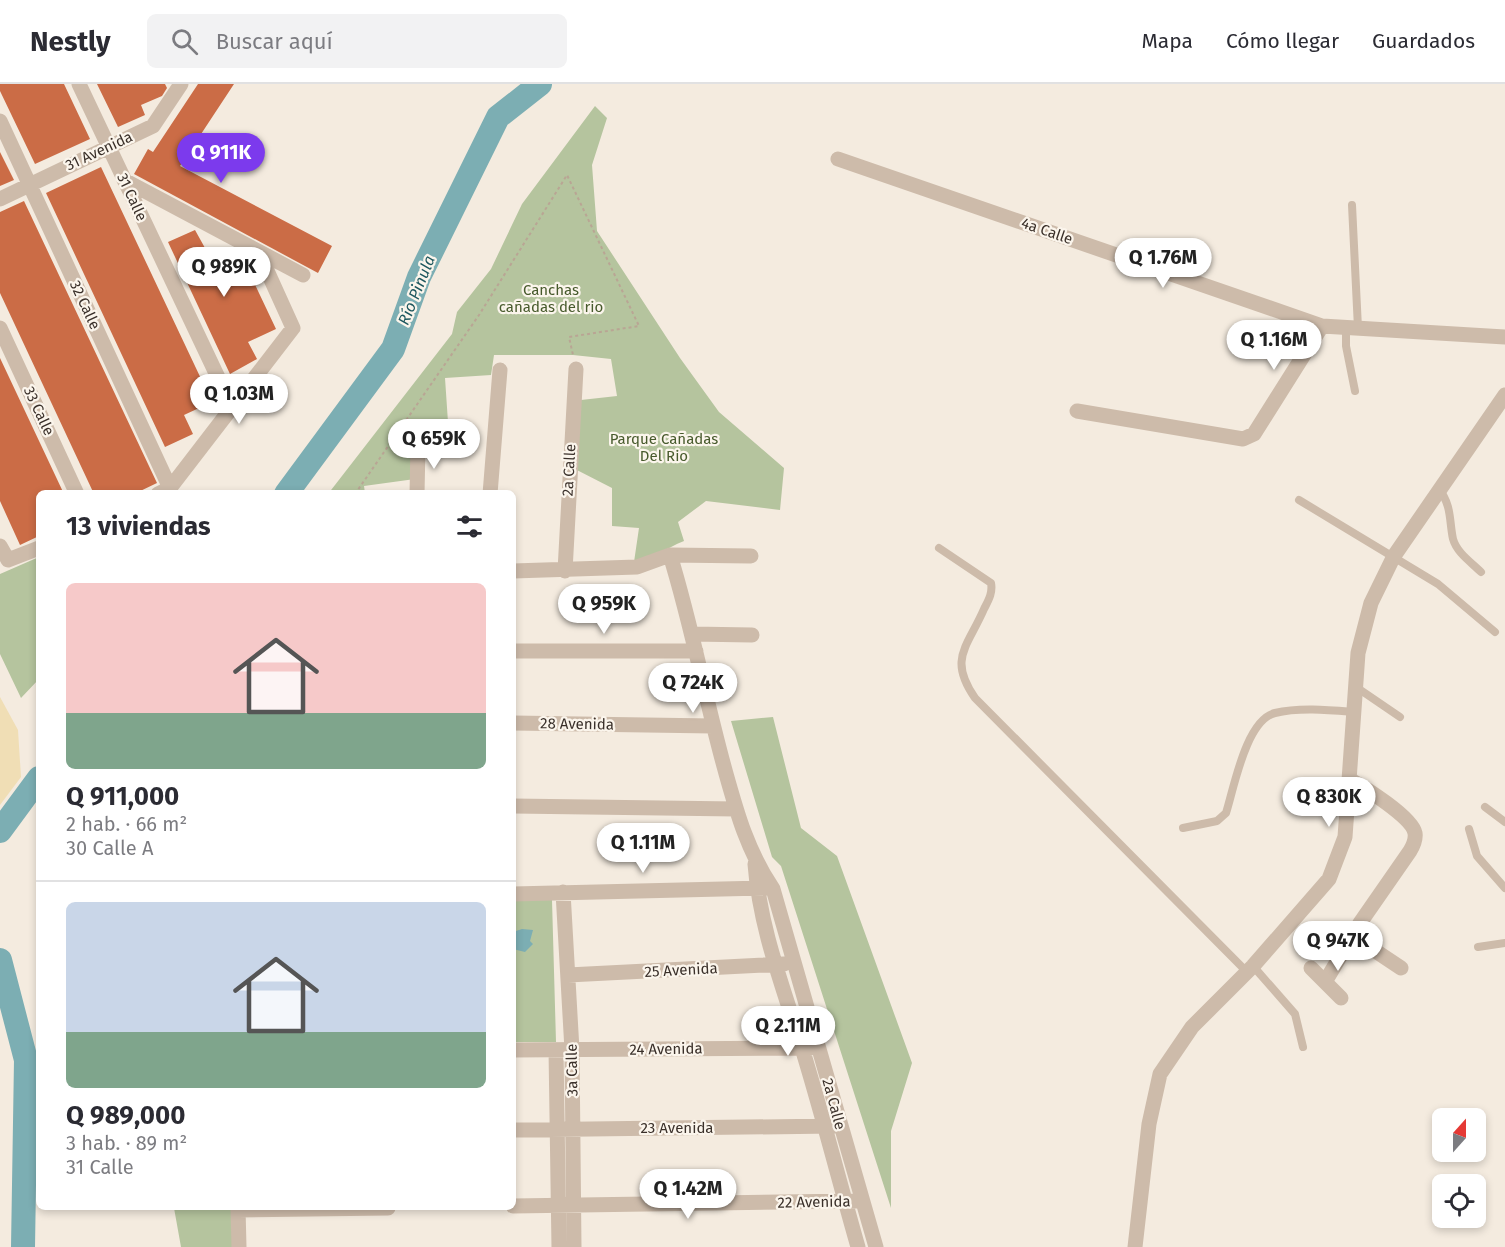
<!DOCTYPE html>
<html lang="es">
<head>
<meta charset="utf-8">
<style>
	:root { --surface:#fff; --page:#f2f2f3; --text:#2b2b33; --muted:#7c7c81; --line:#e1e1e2; --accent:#7c3aed }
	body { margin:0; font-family:"Fira Sans",sans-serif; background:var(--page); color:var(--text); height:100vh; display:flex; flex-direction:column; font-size:22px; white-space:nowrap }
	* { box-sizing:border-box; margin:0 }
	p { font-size:20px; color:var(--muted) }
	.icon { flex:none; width:33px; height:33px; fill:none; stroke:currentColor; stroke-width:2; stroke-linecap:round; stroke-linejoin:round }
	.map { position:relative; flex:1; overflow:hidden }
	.drawer { position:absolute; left:36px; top:406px; width:480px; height:720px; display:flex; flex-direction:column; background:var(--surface); border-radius:9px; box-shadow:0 3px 9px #0003 }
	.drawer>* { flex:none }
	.needle { width:39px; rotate:21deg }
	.controls { position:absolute; left:1432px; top:1024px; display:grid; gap:12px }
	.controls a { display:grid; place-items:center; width:54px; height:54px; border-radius:9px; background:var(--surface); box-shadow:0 3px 9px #0003; font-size:30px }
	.price { position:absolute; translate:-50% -51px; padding:0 14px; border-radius:21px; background:#fff; color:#222; font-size:20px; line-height:39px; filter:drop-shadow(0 2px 3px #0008) }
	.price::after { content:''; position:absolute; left:50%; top:36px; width:18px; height:14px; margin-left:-9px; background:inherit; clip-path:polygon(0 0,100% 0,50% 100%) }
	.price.current { background:var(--accent); color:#fff }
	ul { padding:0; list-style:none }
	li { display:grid; align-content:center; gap:12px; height:318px; padding:0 30px }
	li+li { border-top:2px solid var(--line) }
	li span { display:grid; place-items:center; height:186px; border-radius:9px; color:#555 }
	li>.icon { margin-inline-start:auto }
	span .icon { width:108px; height:108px; fill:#fffc; stroke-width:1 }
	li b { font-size:26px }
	h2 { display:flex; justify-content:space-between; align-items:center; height:72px; padding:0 30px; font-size:26px }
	header { display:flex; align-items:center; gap:36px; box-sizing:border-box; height:84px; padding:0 30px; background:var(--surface); border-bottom:2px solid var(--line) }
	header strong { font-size:28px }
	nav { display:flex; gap:33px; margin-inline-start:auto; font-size:21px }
	.search { width:420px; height:54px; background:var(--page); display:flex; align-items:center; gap:15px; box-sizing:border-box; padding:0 21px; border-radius:9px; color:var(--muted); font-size:22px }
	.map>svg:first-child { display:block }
	.green { fill:#b5c49e }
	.sand { fill:#f0deb5 }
	.water { fill:#7caeb3 }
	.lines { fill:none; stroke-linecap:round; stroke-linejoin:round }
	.river { stroke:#7caeb3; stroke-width:24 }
	.building { fill:#cb6c46 }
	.path { stroke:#b9a594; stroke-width:2; stroke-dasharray:3 3; stroke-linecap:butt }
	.lane { stroke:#cdbbaa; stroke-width:8 }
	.street { stroke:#cdbbaa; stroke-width:15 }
	.labels { text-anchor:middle; stroke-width:4.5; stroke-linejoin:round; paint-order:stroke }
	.street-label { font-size:15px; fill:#3a302a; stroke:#fbf5ec }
	.park-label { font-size:15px; fill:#475a2c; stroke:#fbf5ec }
	.water-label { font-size:16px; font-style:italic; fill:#1d575e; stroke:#fbf5ec }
</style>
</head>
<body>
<header>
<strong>Nestly</strong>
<div class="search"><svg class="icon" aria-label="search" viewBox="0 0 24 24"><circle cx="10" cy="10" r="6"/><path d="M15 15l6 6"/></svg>Buscar aquí</div>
<nav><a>Mapa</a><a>Cómo llegar</a><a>Guardados</a></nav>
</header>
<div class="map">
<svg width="1505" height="1163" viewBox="0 0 1505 1163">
	<rect width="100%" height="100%" fill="#f4ebdf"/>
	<path class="green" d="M 595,22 L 607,34 L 592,81 L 597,147 L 680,274 L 719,328 L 784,384 L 780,426 L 706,417 L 678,438 L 684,457 C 666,464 652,476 634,478 L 639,444 L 612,442 L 612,404 L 571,383 L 581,316 L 617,312 L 611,275 L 573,271 L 494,271 L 491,291 L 445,294 L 449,353 L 414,353 L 415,395 L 364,402 L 365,409 L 328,410 L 452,250 L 457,228 L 491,185 L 522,120 Z
		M 39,473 L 39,595 L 21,614 L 0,570 L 0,490 Z
		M 773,633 L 801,744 L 837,772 L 912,979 L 891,1047 L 891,1124 L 781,782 L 772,773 L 731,637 Z
		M 513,814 L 552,816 L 556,958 L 513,958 Z
		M 174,1124 L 240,1124 L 240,1163 L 181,1163 Z"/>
	<path class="sand" d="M 0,613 L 18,646 L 21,693 L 0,721 Z"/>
	<path class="water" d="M 522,845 L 533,846 L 530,857 L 533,860 L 525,868 L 513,865 L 513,848 Z"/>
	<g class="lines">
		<path class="river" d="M 286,410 L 393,265 L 419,193 L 498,33 L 540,0
			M 0,747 L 39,694
			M 0,876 L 26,976 L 23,1163"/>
	</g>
	<path class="building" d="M 0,0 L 64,0 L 90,55 L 35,80 L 0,7 Z
		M 97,0 L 165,0 L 167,4 L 162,12 L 141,21 L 145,31 L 118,43 Z
		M 198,0 L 234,0 L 180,82 L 332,162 L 318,189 L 134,90 L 148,65 L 153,68 Z
		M 0,68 L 14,96 L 0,102 Z
		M 101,83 L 212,318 L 184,331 L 193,350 L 165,363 L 46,109 Z
		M 24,117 L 157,399 L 134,410 L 94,410 L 0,209 L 0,128 Z
		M 195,146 L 210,173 L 231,164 L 240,169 L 276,245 L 248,258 L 257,275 L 230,290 L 168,158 Z
		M 0,274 L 64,410 L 39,410 L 39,452 L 20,461 L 0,417 Z"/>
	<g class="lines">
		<path class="path" d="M 355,410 L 479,231 L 567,91 L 639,242 L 569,253 L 573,271"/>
		<path class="lane" d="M 1352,121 L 1358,244
			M 1346,243 L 1346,262 L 1355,307
			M 1439,405 C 1452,422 1449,436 1453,455 C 1457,469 1471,478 1481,488
			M 1299,416 L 1438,500 L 1495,548
			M 939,464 L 991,499 C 993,509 988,517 984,525 C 967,564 948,575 975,614 L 1247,888
			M 1356,603 L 1400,633
			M 1485,723 L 1505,738
			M 1183,744 L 1217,737 L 1226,729 C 1234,704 1246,636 1275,629 C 1299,623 1330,626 1354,628
			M 1469,745 L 1477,772 L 1505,804
			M 1478,863 L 1505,859
			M 1253,882 L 1295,930 L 1303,963"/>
		<path class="street" d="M 79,0 L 232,323
			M 0,37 L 170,404
			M 838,75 L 1322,242 L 1505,253
			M 124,96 L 303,191
			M 0,115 L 153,42 L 181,0
			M 0,244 L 77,410
			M 1077,327 L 1243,355 L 1254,350 L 1322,242
			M 158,410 L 170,404 L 293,244 L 259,169
			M 417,410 L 418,362
			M 490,410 L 500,286
			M 0,462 L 8,476 L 39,464
			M 670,471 C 692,542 705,614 725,686 C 737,729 747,766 773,805 L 876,1163
			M 513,487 L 637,483 L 670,471 L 751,472
			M 565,487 L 576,285
			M 692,550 L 752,551
			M 513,567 L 696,567
			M 513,639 L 713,642
			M 513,722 L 736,725
			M 755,780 C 760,848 786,910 805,974 C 824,1037 840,1100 858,1163
			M 563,808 L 572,966 L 574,1163
			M 513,810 L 767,804
			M 1353,852 L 1401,884
			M 1311,884 L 1341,914
			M 568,891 L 784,880
			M 1325,898 L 1360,839 L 1410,767 C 1413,762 1416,755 1415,749 C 1412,733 1364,703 1349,695
			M 513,966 L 810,964
			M 556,966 L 559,1163
			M 513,1046 L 834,1042
			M 513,1122 L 855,1117
			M 238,1124 L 239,1163
			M 238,1126 L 388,1124
			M 1135,1163 L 1149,1040 L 1160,990 L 1192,943 L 1253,882 L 1329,795 L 1345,753 L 1358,569 L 1371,519 L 1394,472 L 1505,311"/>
	</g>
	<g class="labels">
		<g class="street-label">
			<text transform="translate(99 67) rotate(-25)" y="5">31 Avenida</text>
			<text transform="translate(132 113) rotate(65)" y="5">31 Calle</text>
			<text transform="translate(1047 147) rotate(19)" y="5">4a Calle</text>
			<text transform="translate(85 221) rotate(65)" y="5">32 Calle</text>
			<text transform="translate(39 327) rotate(65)" y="5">33 Calle</text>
			<text transform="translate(569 386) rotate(-87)" y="5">2a Calle</text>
			<text transform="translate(577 640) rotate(1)" y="5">28 Avenida</text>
			<text transform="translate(681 886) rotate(-3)" y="5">25 Avenida</text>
			<text transform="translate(666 965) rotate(-1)" y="5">24 Avenida</text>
			<text transform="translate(572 986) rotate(-91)" y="5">3a Calle</text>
			<text transform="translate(834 1020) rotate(75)" y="5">2a Calle</text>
			<text x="677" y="1049">23 Avenida</text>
			<text transform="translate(814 1118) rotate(-1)" y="5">22 Avenida</text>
		</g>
		<g class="park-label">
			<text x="551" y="211">Canchas<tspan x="551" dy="17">cañadas del rio</tspan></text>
			<text x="664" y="360">Parque Cañadas<tspan x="664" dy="17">Del Rio</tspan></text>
		</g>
		<g class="water-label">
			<text transform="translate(416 206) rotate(-68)" y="6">Río Pinula</text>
		</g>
	</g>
</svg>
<div class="controls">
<a><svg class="needle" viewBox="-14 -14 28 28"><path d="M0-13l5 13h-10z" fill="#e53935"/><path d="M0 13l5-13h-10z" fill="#7c7c81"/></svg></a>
<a><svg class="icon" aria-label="locate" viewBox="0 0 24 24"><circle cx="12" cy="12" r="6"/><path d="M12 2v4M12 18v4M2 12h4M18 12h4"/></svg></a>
</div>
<b class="price current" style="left:221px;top:100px">Q 911K</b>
<b class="price" style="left:1163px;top:205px">Q 1.76M</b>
<b class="price" style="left:224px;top:214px">Q 989K</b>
<b class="price" style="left:1274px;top:287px">Q 1.16M</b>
<b class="price" style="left:239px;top:341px">Q 1.03M</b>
<b class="price" style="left:434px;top:386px">Q 659K</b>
<b class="price" style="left:604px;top:551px">Q 959K</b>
<b class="price" style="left:693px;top:630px">Q 724K</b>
<b class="price" style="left:1329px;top:744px">Q 830K</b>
<b class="price" style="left:643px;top:790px">Q 1.11M</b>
<b class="price" style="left:1338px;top:888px">Q 947K</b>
<b class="price" style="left:788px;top:973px">Q 2.11M</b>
<b class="price" style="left:688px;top:1136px">Q 1.42M</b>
<section class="drawer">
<h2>13 viviendas<svg class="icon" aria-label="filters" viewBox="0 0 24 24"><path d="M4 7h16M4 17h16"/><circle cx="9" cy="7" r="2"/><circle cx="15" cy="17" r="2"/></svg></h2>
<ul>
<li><span style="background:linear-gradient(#f6c9c9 70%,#7fa58c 0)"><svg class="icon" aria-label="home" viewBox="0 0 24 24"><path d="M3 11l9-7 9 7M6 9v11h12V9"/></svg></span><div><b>Q 911,000</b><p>2 hab. · 66 m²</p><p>30 Calle A</p></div></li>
<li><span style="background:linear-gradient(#c9d6e8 70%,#7fa58c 0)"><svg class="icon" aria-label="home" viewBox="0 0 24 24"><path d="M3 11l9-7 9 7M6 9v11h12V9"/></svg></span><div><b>Q 989,000</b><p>3 hab. · 89 m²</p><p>31 Calle</p></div></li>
</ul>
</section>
</div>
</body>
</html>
